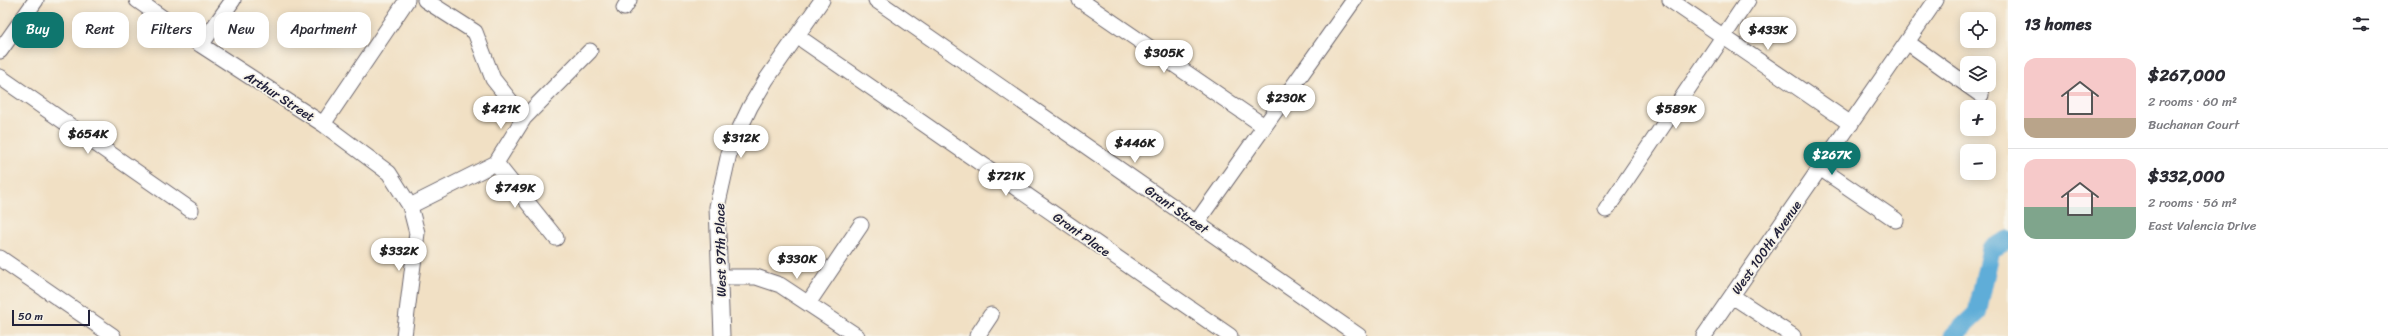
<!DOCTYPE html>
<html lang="en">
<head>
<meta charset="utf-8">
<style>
	:root { --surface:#fff; --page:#f2f2f3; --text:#2b2b33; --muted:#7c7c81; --line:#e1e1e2; --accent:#0f766e }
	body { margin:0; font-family:Sriracha,sans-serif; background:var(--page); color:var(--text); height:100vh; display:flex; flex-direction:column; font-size:15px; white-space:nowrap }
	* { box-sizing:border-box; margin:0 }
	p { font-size:13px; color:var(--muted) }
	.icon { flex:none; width:22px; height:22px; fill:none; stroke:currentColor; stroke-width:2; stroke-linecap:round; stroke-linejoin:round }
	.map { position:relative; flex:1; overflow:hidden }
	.drawer { display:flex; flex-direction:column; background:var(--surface); width:380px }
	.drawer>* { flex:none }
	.guide { position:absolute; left:12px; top:12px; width:380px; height:36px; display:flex; gap:8px }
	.buttons { position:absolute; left:1960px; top:12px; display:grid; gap:8px }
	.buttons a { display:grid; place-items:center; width:36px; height:36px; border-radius:8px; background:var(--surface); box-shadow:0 2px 10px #0003; font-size:20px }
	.scale { position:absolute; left:12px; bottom:10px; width:78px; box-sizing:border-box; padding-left:4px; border:2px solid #22223b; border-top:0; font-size:11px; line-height:14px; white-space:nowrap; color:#22223b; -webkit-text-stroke:3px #f7f3e8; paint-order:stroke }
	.price { position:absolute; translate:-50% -34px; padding:0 9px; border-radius:14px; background:#fff; color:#222; font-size:13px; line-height:26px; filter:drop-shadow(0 1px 2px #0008) }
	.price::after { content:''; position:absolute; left:50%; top:24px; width:12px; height:9px; margin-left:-6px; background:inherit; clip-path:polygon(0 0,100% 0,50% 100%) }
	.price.current { background:var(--accent); color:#fff }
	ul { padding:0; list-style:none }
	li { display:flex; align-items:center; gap:12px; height:100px; padding:0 16px }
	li+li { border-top:1px solid var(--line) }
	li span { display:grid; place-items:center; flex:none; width:112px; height:80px; border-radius:12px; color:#555 }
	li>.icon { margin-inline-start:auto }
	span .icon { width:48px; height:48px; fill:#fffc; stroke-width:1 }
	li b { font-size:17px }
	h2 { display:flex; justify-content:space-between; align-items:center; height:48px; padding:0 16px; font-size:17px }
	.tag { padding:0 14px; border-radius:12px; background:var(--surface); box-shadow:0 2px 10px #0003; font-size:14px; line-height:36px }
	.tag.current { background:var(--accent); color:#fff }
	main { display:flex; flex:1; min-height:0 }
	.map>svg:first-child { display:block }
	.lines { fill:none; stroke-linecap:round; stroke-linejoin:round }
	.river { stroke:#5eadd8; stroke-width:19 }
	.minor-casing { stroke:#6a646b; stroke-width:17 }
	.minor { stroke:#fff; stroke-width:15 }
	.labels { text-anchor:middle; stroke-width:3.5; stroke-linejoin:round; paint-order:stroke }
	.street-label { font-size:13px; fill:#22223b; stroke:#f7f3e8 }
</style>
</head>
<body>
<main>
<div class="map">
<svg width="2008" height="336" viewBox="0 0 2008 336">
	<rect width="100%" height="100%" fill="#f7f3e8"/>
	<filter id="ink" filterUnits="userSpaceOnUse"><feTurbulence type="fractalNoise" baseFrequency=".025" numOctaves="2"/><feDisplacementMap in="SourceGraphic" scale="8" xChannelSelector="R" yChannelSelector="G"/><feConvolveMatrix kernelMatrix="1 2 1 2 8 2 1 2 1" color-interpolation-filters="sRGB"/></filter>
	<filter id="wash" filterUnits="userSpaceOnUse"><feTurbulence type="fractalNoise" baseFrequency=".012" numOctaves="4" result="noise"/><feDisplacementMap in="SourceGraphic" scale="16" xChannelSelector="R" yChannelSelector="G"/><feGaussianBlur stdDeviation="0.9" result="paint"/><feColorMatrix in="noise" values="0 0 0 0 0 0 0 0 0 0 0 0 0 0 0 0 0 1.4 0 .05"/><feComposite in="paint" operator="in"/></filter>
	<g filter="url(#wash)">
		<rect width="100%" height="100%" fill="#f1e0c4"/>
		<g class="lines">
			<path class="river" d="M 1953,336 L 1977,313 L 1991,249 L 2008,240"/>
		</g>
	</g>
	<g filter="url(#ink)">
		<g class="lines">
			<g class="minor-casing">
				<path id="minor" d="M 137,0 L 201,45 L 323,124 L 389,173 L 410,206 L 417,233 L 404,336
					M 425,0 L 475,32 L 493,79 L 524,118
					M 876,0 L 1359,336
					M 1080,0 L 1264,126
					M 1670,0 L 1851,124
					M 624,8 L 629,0
					M 797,36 L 1230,336
					M 1907,42 L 1981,95
					M 201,45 L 233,0
					M 0,51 L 36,0
					M 0,77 L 191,210
					M 323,124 L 407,0
					M 496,163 L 556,238
					M 1820,168 L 1896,220
					M 410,206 L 496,163 L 524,118 L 590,51
					M 1606,210 L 1748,0
					M 1196,223 L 1354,0
					M 0,258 L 113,336
					M 720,277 L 756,277 L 780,285 L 857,336
					M 1732,296 L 1793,336
					M 809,302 L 861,225
					M 722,336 L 717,207 L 730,149 L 750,107 L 766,80 L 822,0
					M 977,336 L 991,315
					M 1704,336 L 1936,0"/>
			</g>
			<use href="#minor" class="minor"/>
		</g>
	</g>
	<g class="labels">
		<g class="street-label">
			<text transform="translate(280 96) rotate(33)" y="5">Arthur Street</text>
			<text transform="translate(1177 209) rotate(35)" y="5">Grant Street</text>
			<text transform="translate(1082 234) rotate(35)" y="5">Grant Place</text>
			<text transform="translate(1766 247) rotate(-55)" y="5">West 100th Avenue</text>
			<text transform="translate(720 250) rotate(-91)" y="5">West 97th Place</text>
		</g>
	</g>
</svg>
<div class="buttons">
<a><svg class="icon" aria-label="locate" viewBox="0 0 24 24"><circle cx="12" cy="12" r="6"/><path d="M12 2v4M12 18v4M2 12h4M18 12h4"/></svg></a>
<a><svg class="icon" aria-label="layers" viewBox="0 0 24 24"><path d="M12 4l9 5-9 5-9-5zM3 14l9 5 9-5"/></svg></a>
<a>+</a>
<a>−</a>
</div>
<div class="scale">50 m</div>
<b class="price" style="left:1768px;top:51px">$433K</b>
<b class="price" style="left:1164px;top:74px">$305K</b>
<b class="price" style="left:1286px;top:119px">$230K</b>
<b class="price" style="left:501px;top:130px">$421K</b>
<b class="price" style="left:1676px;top:130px">$589K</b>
<b class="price" style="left:88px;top:155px">$654K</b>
<b class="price" style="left:741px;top:159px">$312K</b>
<b class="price" style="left:1135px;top:164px">$446K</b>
<b class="price current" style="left:1832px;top:176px">$267K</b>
<b class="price" style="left:1006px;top:197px">$721K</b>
<b class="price" style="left:515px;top:209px">$749K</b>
<b class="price" style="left:399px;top:272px">$332K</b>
<b class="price" style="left:797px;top:280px">$330K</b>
<div class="guide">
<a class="tag current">Buy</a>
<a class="tag">Rent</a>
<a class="tag">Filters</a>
<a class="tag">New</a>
<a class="tag">Apartment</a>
</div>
</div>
<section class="drawer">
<h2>13 homes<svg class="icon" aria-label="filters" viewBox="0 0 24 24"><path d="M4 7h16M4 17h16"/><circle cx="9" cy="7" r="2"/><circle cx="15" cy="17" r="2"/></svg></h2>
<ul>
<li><span style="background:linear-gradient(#f6c9c9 75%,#b9a48a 0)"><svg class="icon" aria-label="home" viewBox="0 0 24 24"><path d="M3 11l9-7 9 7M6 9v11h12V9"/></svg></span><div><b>$267,000</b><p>2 rooms · 60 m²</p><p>Buchanan Court</p></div></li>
<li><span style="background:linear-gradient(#f6c9c9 60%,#7fa58c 0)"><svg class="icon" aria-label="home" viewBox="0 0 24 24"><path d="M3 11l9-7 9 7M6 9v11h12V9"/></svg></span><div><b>$332,000</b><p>2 rooms · 56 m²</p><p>East Valencia Drive</p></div></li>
</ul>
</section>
</main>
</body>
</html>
